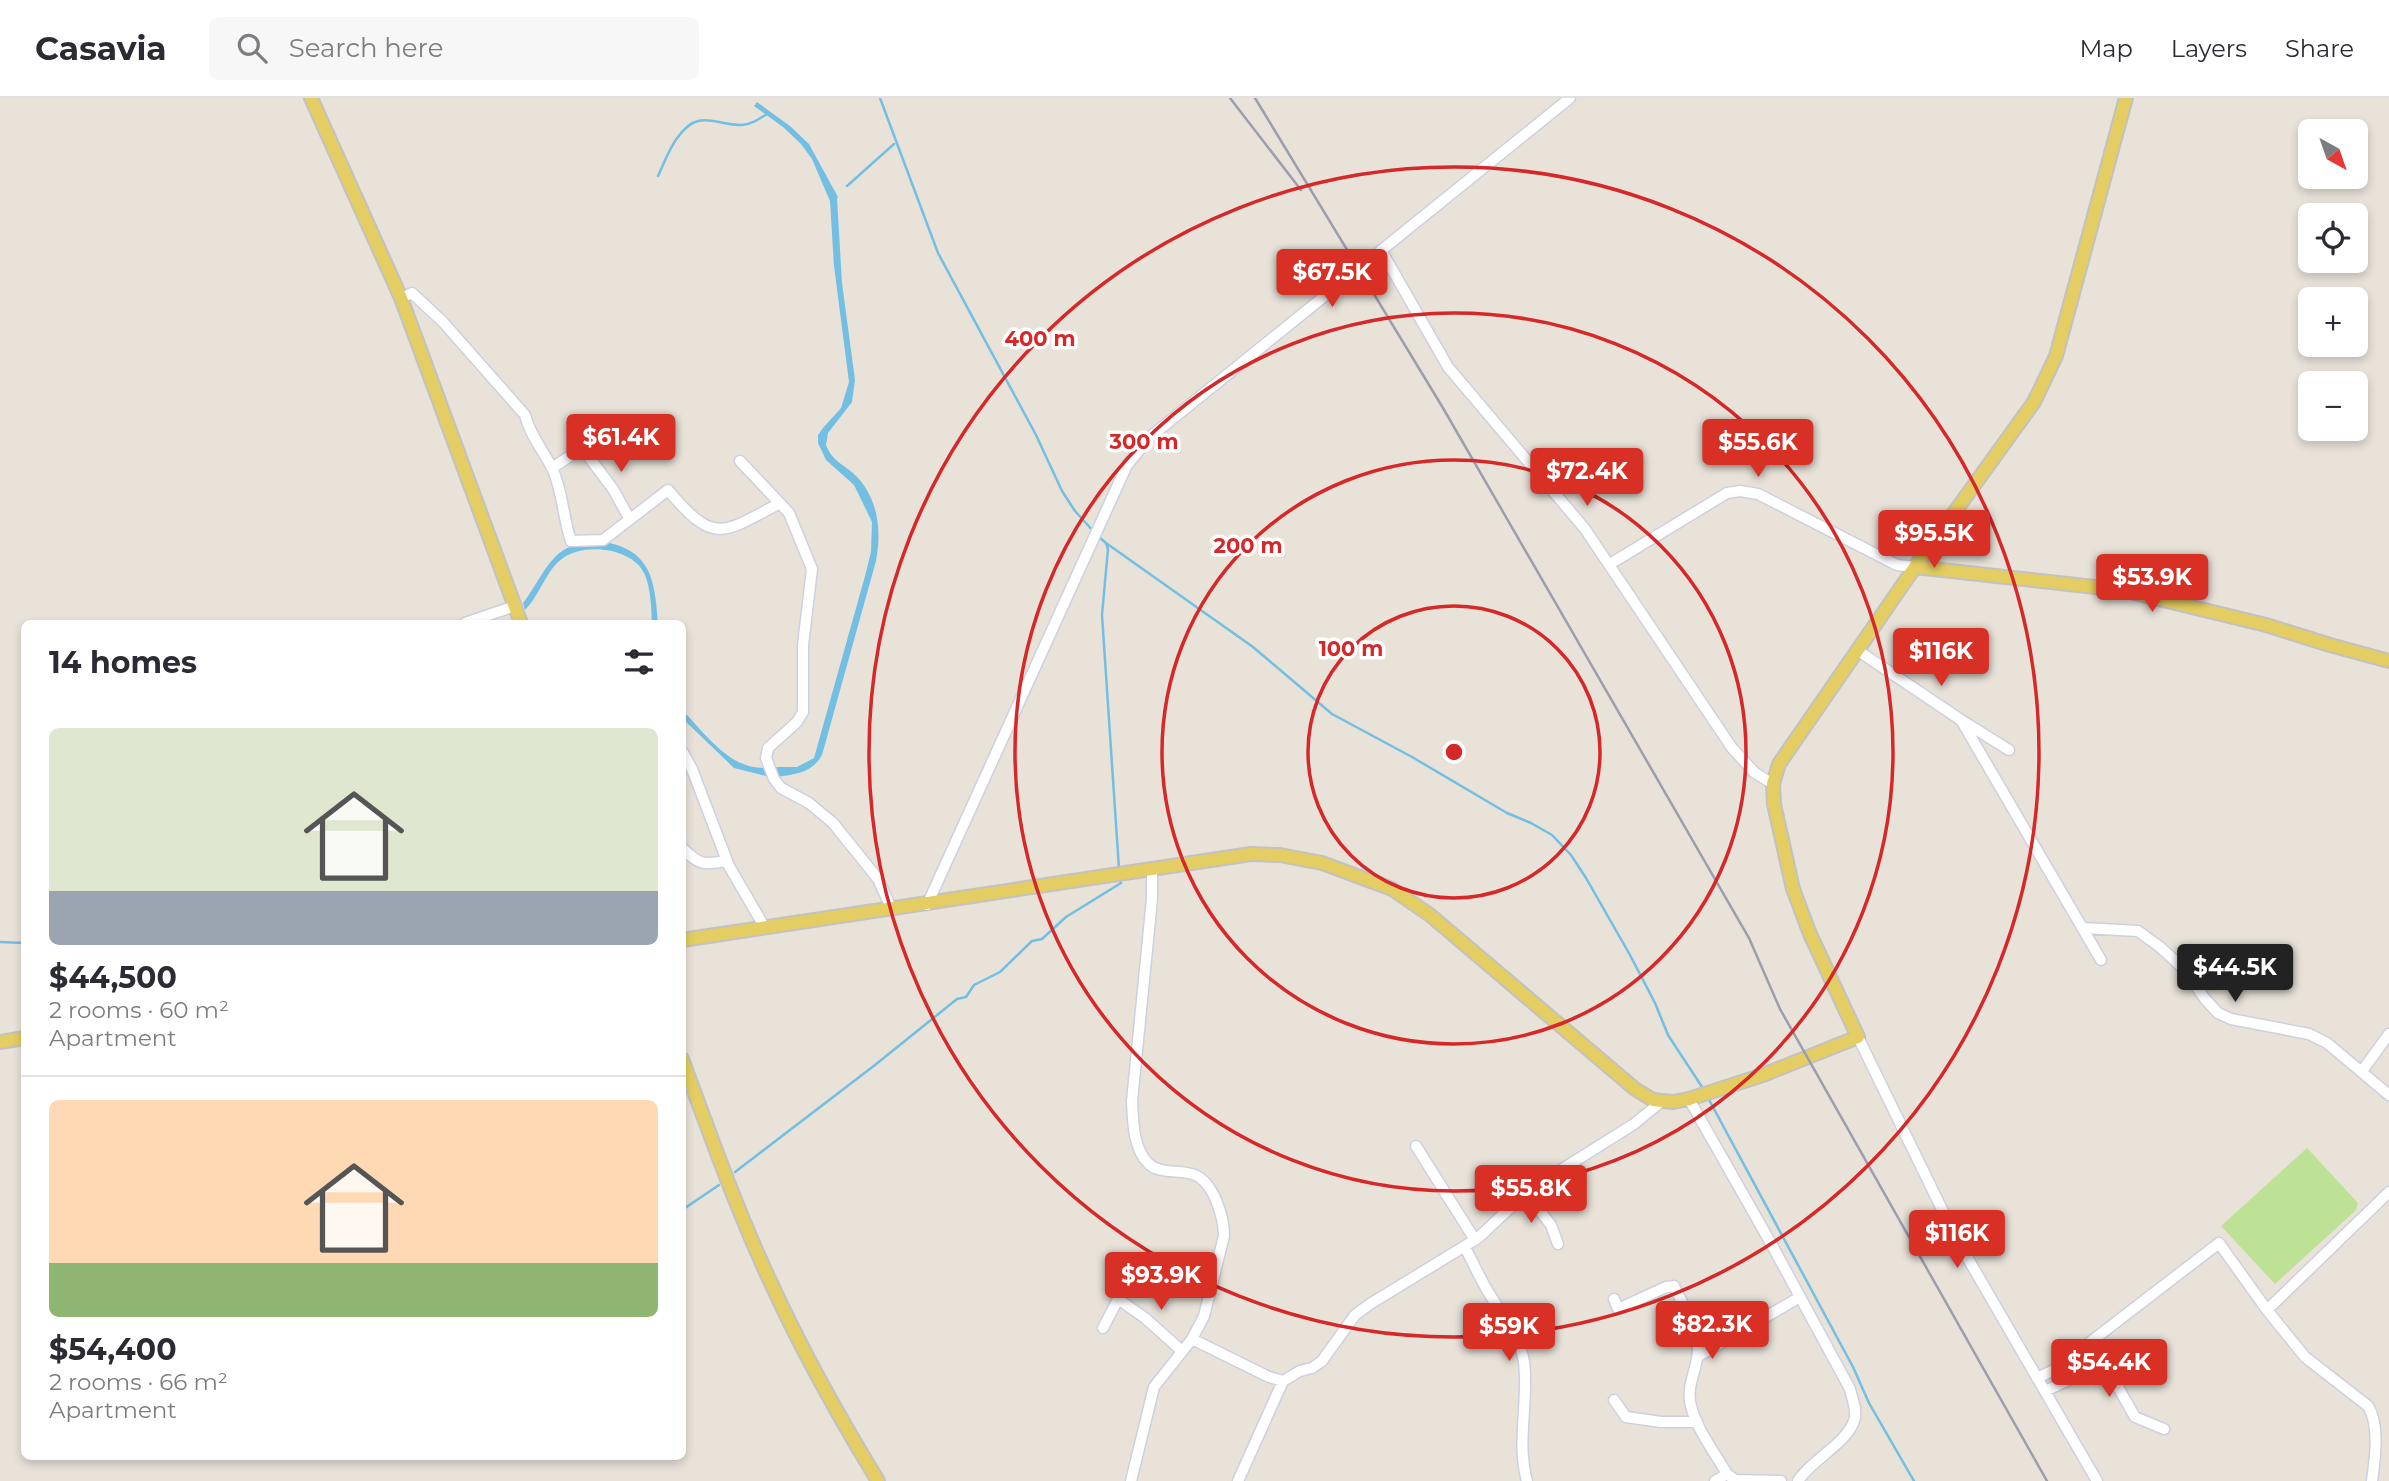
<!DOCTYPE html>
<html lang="en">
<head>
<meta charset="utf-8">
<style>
	:root { --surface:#fff; --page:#f7f7f7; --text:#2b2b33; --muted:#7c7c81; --line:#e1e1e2; --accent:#d93025 }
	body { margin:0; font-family:Montserrat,sans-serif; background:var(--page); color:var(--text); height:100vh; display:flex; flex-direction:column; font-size:26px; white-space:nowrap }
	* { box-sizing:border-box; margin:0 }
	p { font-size:23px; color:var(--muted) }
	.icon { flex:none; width:38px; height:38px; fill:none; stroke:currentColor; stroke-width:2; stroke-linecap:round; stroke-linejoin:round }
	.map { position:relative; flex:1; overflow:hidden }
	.side { position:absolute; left:21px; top:522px; width:665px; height:840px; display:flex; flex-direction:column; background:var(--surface); border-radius:10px; box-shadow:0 4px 10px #0003 }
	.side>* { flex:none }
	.needle { width:46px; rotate:140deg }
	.tools { position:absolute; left:2298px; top:21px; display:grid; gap:14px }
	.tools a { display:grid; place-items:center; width:70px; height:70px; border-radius:10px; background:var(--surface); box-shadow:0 4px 10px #0003; font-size:35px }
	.price { position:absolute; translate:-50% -60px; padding:0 16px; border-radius:7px; background:var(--accent); color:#fff; font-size:23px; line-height:46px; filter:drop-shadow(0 2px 4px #0008) }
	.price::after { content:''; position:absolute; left:50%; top:42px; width:21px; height:16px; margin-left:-10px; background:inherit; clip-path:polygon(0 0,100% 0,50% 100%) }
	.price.on { background:#222; color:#fff }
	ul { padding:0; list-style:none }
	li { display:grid; align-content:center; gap:14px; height:371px; padding:0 28px }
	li+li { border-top:2px solid var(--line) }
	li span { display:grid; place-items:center; height:217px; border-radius:10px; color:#555 }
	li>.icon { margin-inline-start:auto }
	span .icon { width:126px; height:126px; fill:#fffc; stroke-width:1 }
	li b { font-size:30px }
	h2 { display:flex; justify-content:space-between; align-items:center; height:84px; padding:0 28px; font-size:30px }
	header { display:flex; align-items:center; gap:42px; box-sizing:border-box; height:98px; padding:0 35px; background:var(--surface); border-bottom:2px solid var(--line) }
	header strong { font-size:33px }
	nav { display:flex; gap:38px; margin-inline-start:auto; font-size:24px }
	.search { width:490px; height:63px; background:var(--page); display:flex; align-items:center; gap:18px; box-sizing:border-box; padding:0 24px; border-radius:10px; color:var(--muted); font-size:26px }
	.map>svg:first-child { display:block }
	.pitch { fill:#bde295 }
	.water { fill:#73bfe3 }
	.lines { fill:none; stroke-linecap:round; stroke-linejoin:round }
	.stream { stroke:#73bfe3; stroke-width:2.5 }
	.minor-casing { stroke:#ced0df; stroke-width:13 }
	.major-casing { stroke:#c2c2c2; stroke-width:16 }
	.minor { stroke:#fff; stroke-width:10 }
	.major { stroke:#e4cd62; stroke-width:12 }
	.rail { stroke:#9c9eb0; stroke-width:2.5 }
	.ring { fill:none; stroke:#d62828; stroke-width:3.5 }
	.centre { fill:#d62828; stroke:#fff; stroke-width:3.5 }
	.ring-label { font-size:21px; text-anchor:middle; font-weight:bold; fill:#d62828; stroke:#fff; stroke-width:7; stroke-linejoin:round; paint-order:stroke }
</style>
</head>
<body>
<header>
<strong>Casavia</strong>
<div class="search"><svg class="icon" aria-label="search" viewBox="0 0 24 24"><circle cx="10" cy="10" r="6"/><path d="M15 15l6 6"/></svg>Search here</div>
<nav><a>Map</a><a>Layers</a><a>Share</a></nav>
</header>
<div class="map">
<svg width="2389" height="1383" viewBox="0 0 2389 1383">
	<rect width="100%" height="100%" fill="#e8e2d9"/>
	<path class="pitch" d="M 2307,1050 L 2358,1105 L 2356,1112 L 2275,1186 L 2221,1128 Z"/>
	<path class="water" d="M 757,4 L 790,28 L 809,46 L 838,99 L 837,100 L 842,185 L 855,282 L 852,304 L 828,335 L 826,347 C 831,361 842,366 853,375 C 878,398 882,431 876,463 L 822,657 C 812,675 796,676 777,679 L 772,669 L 797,669 L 814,660 L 865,478 L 871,454 L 872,424 L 854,387 L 826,362 L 818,345 L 818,337 L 823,330 L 841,310 L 849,284 L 834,168 L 830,103 L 812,61 L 801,46 L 783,29 L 754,8 Z
		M 604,444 C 652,452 655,484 658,525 L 652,525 C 651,509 651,492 645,477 C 634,450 585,444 563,460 C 546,472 540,497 525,512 L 523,505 C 537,488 549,456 570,449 C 580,445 593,446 604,444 Z
		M 682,612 C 706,636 729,671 765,670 L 770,679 L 734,670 L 683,621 Z"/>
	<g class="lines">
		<path class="stream" d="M 880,0 L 938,155 L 1036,337 L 1062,393 L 1075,413 L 1094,434
			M 658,78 C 664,66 669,50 678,39 C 699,10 714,27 742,27 C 752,26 759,21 767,16
			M 847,88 L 894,46
			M 1099,439 L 1106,445 L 1108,451 L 1102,517 L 1119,771
			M 1106,445 L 1253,549 L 1332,616 L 1412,659 L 1507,715 L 1531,725 L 1552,737 L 1571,757 L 1586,780 L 1630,857 L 1655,905 L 1668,937 L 1704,992
			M 0,844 L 24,845
			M 1707,998 L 1853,1269 L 1869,1305 L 1914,1383
			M 735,1074 L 875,967 L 957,901 L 966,899 L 974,887 L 1000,874 L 1032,843 L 1042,841 L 1066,819 L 1121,785 L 1120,781
			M 682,1112 L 719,1087"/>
		<g class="minor-casing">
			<path id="minor" d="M 1381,152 L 1448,269 L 1585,431 L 1732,650 L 1755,675 L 1773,686
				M 401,200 L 412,195 L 443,224 L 525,317 C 530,338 544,353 553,372 C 563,395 563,420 571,443 L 603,442 L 668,392 C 714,447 722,436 780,405
				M 583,351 L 613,391 L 629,420
				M 740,363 L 789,415 L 812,471 L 803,547 L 803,614 L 797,624 L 768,650 L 766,660 L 774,681 L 781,690 L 809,705 L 833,725 L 878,781 L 892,812
				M 552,370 L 609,332
				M 1610,466 L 1727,395 L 1740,393 L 1758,396 L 1897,467 L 1915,469
				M 465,525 L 515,508
				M 1857,552 L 1961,622 L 2009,652
				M 1961,622 L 2101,862
				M 682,653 L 692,671 L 729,768 L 765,830
				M 682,750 C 700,767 702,767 726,763
				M 927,807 L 1127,367 L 1150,339 L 1570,0
				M 2083,830 L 2138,833 L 2160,849 L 2184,871 L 2205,901 L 2218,915 L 2231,921 L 2309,936 L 2327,945 L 2389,997
				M 1858,939 L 1956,1140 L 2097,1383
				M 2362,973 L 2389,936
				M 1689,1001 L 1773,1149 L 1850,1291 C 1852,1301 1858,1313 1854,1323 C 1846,1346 1811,1362 1798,1383
				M 1416,1048 L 1475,1142
				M 1526,1095 L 1551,1127 L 1558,1146
				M 1465,1149 C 1472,1163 1479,1178 1487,1192 C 1500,1214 1520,1238 1524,1264 C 1529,1303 1516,1345 1527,1383
				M 1118,1201 L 1145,1220 L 1182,1253
				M 1614,1201 L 1618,1211 L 1666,1189 L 1674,1188 C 1682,1206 1698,1229 1698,1249 C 1699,1269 1685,1288 1691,1308 C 1697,1332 1715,1355 1727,1376 L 1735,1382 L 1781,1383
				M 2267,1212 L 2305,1259 L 2368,1308 C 2380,1327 2375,1361 2372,1383
				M 1103,1230 L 1135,1169
				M 1192,1241 L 1269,1279 L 1283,1283 L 1300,1273 L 1312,1270 L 1322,1263 L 1355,1217 L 1370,1206 L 1478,1140 L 1529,1092 L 1634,1026 L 1662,1003
				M 1697,1259 L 1800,1199
				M 2037,1280 L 2054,1272 L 2219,1145 L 2267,1212 L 2389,1094
				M 2045,1293 L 2086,1274 L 2106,1268 L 2135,1319 L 2164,1331
				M 1614,1302 L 1626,1319 L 1661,1324 L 1697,1324
				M 1131,1383 L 1154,1289 L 1192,1241 L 1204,1218 L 1224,1138 C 1224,1120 1214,1085 1195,1077 C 1181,1071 1159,1077 1148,1065 C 1133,1050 1133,1023 1132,1003 L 1152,801 L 1152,772
				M 1238,1383 L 1283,1283
				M 1715,1383 L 1727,1376"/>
		</g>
		<g class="major-casing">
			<path id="major" d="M 311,0 L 401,200 L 521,525
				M 1915,469 L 2122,492 L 2266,527 L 2330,547 L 2389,563
				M 682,842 L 1251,756 L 1280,757 L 1322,765 L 1392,791 L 1430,817 L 1635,991 L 1653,1002 L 1673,1004 L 1689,1001 L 1763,977 L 1858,939 L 1810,836 L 1793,791 L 1774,706 L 1773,686 L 1779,666 L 1915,469 L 2034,304 L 2056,258 L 2126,0
				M 0,944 L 24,940
				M 682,961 C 710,1036 737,1113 771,1185 C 802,1253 839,1319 878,1383"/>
		</g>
		<use href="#minor" class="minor"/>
		<use href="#major" class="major"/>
		<path class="rail" d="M 1230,0 L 1301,92
			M 1255,0 L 1443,310 L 1749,840 L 1780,911 L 2047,1383"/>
	</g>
	<g class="ring">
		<circle cx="1454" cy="654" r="146"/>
		<circle cx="1454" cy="654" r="292"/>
		<circle cx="1454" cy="654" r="439"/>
		<circle cx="1454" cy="654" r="585"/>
	</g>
	<circle cx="1454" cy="654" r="10" class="centre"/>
	<g class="ring-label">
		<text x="1040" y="248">400 m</text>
		<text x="1144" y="351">300 m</text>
		<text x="1248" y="455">200 m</text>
		<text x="1351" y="558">100 m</text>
	</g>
</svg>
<div class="tools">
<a><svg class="needle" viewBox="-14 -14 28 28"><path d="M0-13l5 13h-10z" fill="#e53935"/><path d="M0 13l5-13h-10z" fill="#7c7c81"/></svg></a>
<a><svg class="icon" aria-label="locate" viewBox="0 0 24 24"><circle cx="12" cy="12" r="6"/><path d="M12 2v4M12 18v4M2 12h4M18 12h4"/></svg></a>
<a>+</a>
<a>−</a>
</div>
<b class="price" style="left:1332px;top:211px">$67.5K</b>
<b class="price" style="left:621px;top:376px">$61.4K</b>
<b class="price" style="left:1758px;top:381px">$55.6K</b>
<b class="price" style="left:1587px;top:410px">$72.4K</b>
<b class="price" style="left:1934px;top:472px">$95.5K</b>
<b class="price" style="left:2152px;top:516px">$53.9K</b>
<b class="price" style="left:1941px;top:590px">$116K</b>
<b class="price on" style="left:2235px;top:906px">$44.5K</b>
<b class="price" style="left:1531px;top:1127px">$55.8K</b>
<b class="price" style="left:1957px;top:1172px">$116K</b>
<b class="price" style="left:1161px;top:1214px">$93.9K</b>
<b class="price" style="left:1712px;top:1263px">$82.3K</b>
<b class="price" style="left:1509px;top:1265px">$59K</b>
<b class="price" style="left:2109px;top:1301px">$54.4K</b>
<section class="side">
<h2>14 homes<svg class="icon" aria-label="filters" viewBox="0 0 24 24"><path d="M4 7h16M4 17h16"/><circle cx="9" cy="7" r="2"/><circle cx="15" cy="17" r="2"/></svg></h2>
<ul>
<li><span style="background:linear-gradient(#dfe7d0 75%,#9aa5b1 0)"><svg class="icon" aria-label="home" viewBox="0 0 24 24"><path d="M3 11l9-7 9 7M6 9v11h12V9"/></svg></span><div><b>$44,500</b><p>2 rooms · 60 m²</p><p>Apartment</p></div></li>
<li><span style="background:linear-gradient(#ffd9b3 75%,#8fb573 0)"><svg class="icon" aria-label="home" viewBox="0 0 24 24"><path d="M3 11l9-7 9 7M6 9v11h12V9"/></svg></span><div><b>$54,400</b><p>2 rooms · 66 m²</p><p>Apartment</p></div></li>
</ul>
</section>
</div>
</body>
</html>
